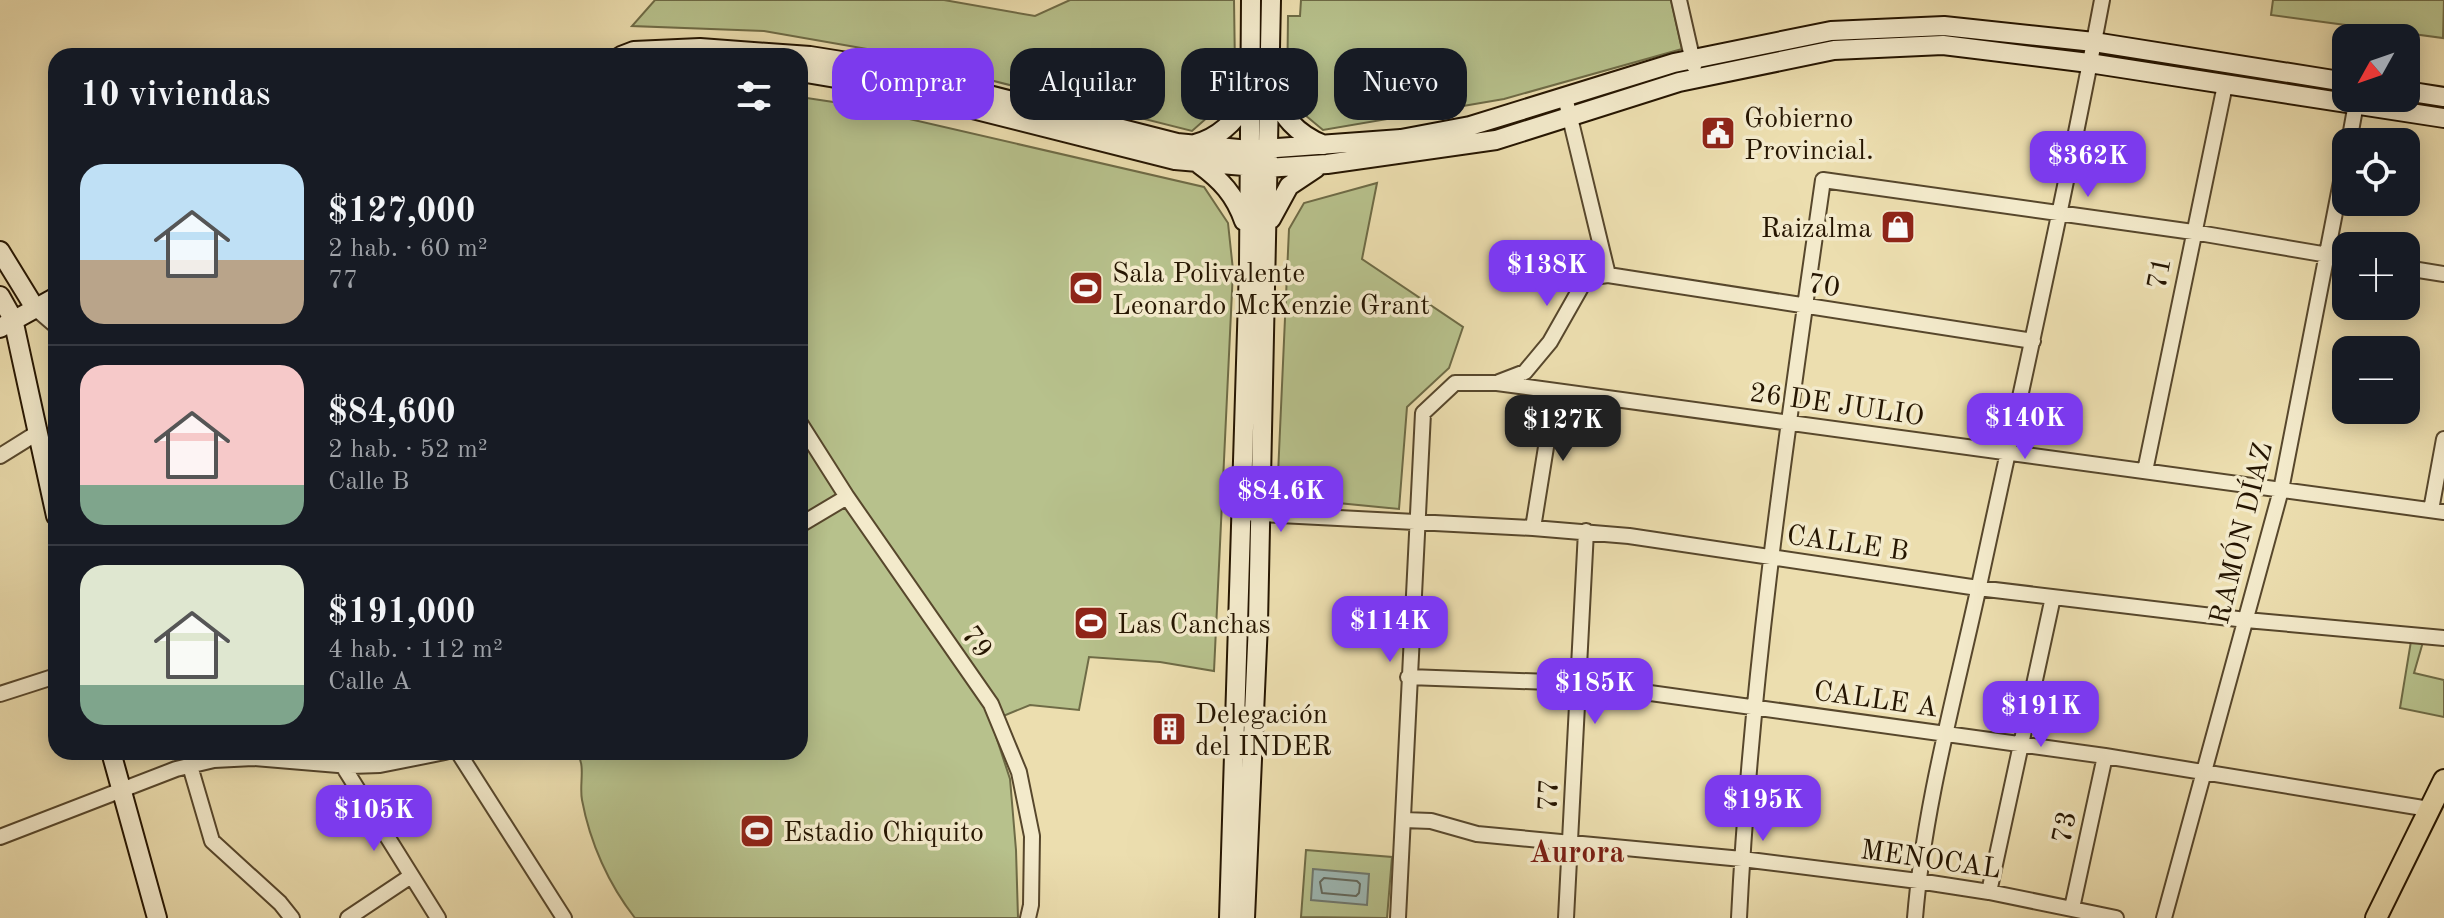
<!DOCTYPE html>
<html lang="es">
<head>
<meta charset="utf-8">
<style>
	:root { --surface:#171b24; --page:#20242c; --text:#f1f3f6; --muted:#9ea1a6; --line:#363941; --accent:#7c3aed }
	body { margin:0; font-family:"Old Standard TT",serif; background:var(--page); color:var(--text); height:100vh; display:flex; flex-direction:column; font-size:30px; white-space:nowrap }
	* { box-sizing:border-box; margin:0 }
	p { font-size:26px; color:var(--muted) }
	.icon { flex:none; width:44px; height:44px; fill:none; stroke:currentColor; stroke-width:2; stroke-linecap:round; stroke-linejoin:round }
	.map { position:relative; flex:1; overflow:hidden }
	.side { position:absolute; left:48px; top:48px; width:760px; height:712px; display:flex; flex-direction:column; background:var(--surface); border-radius:24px; box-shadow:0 4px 20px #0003 }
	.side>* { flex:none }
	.guide { position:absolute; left:832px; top:48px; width:760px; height:72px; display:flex; gap:16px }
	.needle { width:52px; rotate:230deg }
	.buttons { position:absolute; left:2332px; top:24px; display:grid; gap:16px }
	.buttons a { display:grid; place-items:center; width:88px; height:88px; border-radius:16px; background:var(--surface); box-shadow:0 4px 20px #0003; font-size:40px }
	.price { position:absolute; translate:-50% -68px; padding:0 18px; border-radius:16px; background:var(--accent); color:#fff; font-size:26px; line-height:52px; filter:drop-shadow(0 2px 4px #0008) }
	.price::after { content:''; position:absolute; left:50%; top:48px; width:24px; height:18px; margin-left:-12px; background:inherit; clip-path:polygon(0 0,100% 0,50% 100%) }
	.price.on { background:#222; color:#fff }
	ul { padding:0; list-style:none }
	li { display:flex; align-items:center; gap:24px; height:200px; padding:0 32px }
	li+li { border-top:2px solid var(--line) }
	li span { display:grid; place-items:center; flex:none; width:224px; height:160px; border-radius:24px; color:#555 }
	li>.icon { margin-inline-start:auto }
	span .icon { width:96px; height:96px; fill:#fffc; stroke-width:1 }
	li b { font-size:34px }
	h2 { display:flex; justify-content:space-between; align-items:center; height:96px; padding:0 32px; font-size:34px }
	.chip { padding:0 28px; border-radius:24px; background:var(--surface); box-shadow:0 4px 20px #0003; font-size:28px; line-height:72px }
	.chip.on { background:var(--accent); color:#fff }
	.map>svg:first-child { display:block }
	.green { fill:#b7c18c; stroke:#6e6b46; stroke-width:2 }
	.water { fill:#9db9b6; stroke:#6d776e; stroke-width:2 }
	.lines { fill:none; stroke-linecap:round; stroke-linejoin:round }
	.shore { stroke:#61675c; stroke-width:2 }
	.street-casing { stroke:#57472c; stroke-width:18 }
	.secondary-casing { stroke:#251501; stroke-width:22 }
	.primary-casing { stroke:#251501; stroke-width:24 }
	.street { stroke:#f3eacb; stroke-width:14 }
	.secondary { stroke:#f3eacb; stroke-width:18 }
	.primary { stroke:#ecdeaf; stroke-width:20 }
	.labels { text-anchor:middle; stroke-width:7; stroke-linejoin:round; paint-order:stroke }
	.poi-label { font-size:28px; fill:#251501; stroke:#f3eacb; text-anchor:start }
	.street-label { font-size:28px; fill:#251501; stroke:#f3eacb }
	.neighbourhood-label { font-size:30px; font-weight:bold; fill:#7a1f14; stroke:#f3eacb }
</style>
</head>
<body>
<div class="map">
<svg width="2444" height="918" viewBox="0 0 2444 918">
	<rect width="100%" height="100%" fill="#ecdeaf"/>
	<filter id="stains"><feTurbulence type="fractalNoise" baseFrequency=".0025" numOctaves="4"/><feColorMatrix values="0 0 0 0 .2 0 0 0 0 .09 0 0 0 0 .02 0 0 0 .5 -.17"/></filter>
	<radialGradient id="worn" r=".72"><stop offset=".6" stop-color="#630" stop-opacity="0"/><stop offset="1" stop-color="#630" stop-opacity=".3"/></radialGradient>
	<path class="green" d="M 655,0 L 944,0 L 1035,16 L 1070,0 L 1234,0 L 1235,69 L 1217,109 L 1192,131 L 867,49 L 764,31 L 632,26 Z
		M 1301,0 L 1671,0 L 1682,49 L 1504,99 L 1323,130 L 1287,100 L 1288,16 L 1300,16 Z
		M 2273,0 L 2444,0 L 2443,38 L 2271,15 Z
		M 800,97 L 840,103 L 1204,187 L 1228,223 L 1233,270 L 1214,671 L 1160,662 L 1089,657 L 1079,710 L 1030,705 L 991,721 L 1010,779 L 1016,850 L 1018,918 L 635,918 C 609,885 590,843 582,800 C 579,784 586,767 577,752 L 800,752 Z
		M 1377,183 L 1362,259 L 1463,327 L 1449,368 L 1407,407 L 1399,509 L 1277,497 L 1289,229 L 1304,203 Z
		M 2411,641 L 2423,642 L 2414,673 L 2444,680 L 2444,717 L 2400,708 Z
		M 1306,850 L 1392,857 L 1387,918 L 1301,917 Z"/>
	<path class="water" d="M 1313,869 L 1369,874 L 1367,905 L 1311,900 Z"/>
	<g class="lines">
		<path class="shore" d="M 1324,878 L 1357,881 L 1360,884 L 1359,893 L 1356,896 L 1322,893 L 1320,882 Z"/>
		<g class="street-casing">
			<path id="street" d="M 1679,0 L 1694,66
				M 1565,97 L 1608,275
				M 2349,142 L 2357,98
				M 2406,268 L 2444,274
				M 35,308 L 56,326
				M 1499,382 L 1525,372 L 1550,342 L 1584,282 L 1593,277 L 1608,275 L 2033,341
				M 800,423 L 847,497 L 991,704 L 1019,772 L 1032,836 L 1031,905 L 1028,918
				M 0,456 L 37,433
				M 2145,471 L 2225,85
				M 2431,510 L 2444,439
				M 1242,513 L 1533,528 L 1629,536 L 1978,588 L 2246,620 L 2444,638
				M 800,525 L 847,497
				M 1533,528 L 1555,391
				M 1408,677 L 1578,683 L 2105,756 L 2429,809
				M 0,694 L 56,676
				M 458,752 L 564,918
				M 190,766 L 212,841 L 280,903 L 292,918
				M 343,766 L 438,918
				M 1404,820 L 1431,821 L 1477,834 L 1742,859 L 1918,881 L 1989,892 L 2116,918
				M 0,837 L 176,769 L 214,760 L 253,758 L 350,766 L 380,765 L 445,752
				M 1989,892 L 2053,597
				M 2072,908 L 2105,756
				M 348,918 L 411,876
				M 1398,918 L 1423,413 L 1455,383 L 1497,383 L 2444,512
				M 1566,918 L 1586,531
				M 1739,918 C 1751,670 1788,426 1823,180 L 2193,232 L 2346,258
				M 1915,918 C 1924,806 1955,696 1979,586 C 2021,391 2065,196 2102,0
				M 2164,918 L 2281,490 L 2346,156"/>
		</g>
		<g class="secondary-casing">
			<path id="secondary" d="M 621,56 L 634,51 L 700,48 L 810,56 L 879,67 L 1177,143 L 1249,150 L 1401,139 L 1470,126 L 1674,63 L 1831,31 L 1944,26 L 2094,42 L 2346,82
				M 800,72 L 877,85 L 1175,160 L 1267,168 L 1327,164 L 1496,140 L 1679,82 L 1834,50 L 1943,45 L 2089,63 L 2444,118
				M 1270,89 C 1282,116 1296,134 1324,145
				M 2406,91 L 2444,97
				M 1195,144 C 1219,138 1237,119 1249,99
				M 1199,164 C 1221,180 1235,195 1244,221
				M 1271,219 L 1289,186 L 1316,168
				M 0,251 L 35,308
				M 0,296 L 13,319 L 56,516
				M 0,328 L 56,297
				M 111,752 L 157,918
				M 1229,918 L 1249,265 L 1251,0
				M 1245,918 L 1258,623 L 1271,0"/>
		</g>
		<g class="primary-casing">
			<path id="primary" d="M 2376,918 L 2444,780"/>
		</g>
		<use href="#street" class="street"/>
		<use href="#secondary" class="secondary"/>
		<use href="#primary" class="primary"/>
	</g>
	<defs>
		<g id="civic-square" transform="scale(1.8)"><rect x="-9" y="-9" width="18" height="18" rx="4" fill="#8f2418" stroke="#f3eacb"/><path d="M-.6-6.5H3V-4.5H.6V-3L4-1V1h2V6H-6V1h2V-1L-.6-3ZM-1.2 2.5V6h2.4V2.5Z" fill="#fff"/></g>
		<g id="shop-square" transform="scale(1.8)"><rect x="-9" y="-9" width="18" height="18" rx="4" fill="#8f2418" stroke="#f3eacb"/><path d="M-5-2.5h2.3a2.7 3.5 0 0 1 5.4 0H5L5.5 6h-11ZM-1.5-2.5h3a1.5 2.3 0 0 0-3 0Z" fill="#fff"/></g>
		<g id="stadium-square" transform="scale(1.8)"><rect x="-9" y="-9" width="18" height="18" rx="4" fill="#8f2418" stroke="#f3eacb"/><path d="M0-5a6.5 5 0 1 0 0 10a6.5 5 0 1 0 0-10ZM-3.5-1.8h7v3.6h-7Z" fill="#fff"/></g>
		<g id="building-square" transform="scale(1.8)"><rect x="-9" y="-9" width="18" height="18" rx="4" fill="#8f2418" stroke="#f3eacb"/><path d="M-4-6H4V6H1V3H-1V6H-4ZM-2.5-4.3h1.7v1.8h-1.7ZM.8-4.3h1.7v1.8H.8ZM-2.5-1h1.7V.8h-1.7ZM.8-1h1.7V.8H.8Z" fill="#fff"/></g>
	</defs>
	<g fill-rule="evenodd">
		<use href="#civic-square" x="1718" y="133"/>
		<use href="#shop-square" x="1898" y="227"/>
		<use href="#stadium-square" x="1086" y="288"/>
		<use href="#stadium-square" x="1091" y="623"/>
		<use href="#building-square" x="1169" y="729"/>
		<use href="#stadium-square" x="757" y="831"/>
	</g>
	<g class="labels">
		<g class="poi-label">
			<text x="1744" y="127">Gobierno<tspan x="1744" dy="32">Provincial.</tspan></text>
			<text x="1872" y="237" text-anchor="end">Raizalma</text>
			<text x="1112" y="282">Sala Polivalente<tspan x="1112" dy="32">Leonardo McKenzie Grant</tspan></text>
			<text x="1117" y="633">Las Canchas</text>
			<text x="1195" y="723">Delegación<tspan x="1195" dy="32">del INDER</tspan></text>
			<text x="783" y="841">Estadio Chiquito</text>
		</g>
		<g class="street-label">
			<text transform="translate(2158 273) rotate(-79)" y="10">71</text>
			<text transform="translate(1824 284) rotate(9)" y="10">70</text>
			<text transform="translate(1837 403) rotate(8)" y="10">26 DE JULIO</text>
			<text transform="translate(2240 533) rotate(-76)" y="10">RAMÓN DÍAZ</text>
			<text transform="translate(1848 542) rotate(8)" y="10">CALLE B</text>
			<text transform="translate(978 641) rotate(55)" y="10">79</text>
			<text transform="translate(1876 698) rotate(8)" y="10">CALLE A</text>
			<text transform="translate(1547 795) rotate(-87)" y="10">77</text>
			<text transform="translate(2063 827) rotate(-78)" y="10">73</text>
			<text transform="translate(1931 858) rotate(8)" y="10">MENOCAL</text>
		</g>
		<g class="neighbourhood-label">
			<text x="1577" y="862">Aurora</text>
		</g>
	</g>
	<rect width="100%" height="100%" filter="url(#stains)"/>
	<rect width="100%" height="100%" fill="url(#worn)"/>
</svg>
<div class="buttons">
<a><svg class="needle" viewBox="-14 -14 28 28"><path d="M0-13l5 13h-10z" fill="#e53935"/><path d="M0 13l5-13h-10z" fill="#9ea1a6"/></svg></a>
<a><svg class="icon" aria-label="locate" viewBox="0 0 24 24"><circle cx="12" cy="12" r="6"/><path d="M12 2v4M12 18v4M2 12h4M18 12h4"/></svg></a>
<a>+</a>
<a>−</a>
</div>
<b class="price" style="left:2088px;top:199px">$362K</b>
<b class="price" style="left:1547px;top:308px">$138K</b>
<b class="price" style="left:2025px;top:461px">$140K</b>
<b class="price on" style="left:1563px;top:463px">$127K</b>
<b class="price" style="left:1281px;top:534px">$84.6K</b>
<b class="price" style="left:1390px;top:664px">$114K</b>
<b class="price" style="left:1595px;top:726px">$185K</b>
<b class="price" style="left:2041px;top:749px">$191K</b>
<b class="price" style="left:1763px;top:843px">$195K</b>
<b class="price" style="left:374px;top:853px">$105K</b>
<div class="guide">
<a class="chip on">Comprar</a>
<a class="chip">Alquilar</a>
<a class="chip">Filtros</a>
<a class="chip">Nuevo</a>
</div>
<section class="side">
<h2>10 viviendas<svg class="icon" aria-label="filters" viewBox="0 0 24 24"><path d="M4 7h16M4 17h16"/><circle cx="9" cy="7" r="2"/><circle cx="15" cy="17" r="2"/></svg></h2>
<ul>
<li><span style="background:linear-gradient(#bfe0f5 60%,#b9a48a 0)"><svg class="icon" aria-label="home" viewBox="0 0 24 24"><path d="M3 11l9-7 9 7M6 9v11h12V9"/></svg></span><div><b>$127,000</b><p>2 hab. · 60 m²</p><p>77</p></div></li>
<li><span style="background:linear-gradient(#f6c9c9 75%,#7fa58c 0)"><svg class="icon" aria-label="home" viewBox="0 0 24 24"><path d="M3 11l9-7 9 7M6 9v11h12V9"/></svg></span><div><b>$84,600</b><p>2 hab. · 52 m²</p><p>Calle B</p></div></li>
<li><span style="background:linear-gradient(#dfe7d0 75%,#7fa58c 0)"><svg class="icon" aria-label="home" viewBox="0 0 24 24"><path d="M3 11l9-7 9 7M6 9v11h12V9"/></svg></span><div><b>$191,000</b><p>4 hab. · 112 m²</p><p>Calle A</p></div></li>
</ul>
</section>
</div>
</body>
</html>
